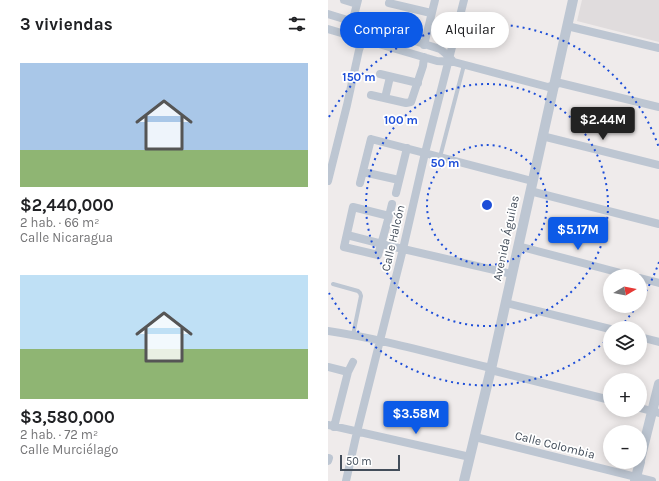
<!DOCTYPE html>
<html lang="es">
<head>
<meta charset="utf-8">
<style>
	:root { --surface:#fff; --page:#f6f6f6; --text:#202124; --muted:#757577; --accent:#0c5ae7 }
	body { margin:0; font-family:Karla,sans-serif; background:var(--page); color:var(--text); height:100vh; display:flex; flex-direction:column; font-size:15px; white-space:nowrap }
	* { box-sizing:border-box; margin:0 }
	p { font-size:13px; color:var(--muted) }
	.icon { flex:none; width:22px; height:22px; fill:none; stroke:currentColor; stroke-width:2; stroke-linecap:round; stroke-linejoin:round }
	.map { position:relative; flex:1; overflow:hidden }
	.drawer { display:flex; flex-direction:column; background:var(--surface); width:328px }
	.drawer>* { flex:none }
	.hud { position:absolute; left:12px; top:12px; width:259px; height:36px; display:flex; gap:8px }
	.needle { width:26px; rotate:80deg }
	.buttons { position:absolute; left:275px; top:269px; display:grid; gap:8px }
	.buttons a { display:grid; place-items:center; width:44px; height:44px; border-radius:50%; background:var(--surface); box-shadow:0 2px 10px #0003; font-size:20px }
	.scale { position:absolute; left:12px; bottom:10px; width:60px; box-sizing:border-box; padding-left:4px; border:2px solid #434d5a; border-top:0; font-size:11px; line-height:14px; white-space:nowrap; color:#434d5a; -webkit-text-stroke:3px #fff; paint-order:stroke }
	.price { position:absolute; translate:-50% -34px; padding:0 9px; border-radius:4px; background:var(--accent); color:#fff; font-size:13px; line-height:26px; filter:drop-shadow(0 1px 2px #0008) }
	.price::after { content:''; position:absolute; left:50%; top:24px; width:12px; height:9px; margin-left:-6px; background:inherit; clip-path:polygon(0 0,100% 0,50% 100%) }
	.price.current { background:#222; color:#fff }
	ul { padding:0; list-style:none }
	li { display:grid; align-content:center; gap:8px; height:212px; padding:0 20px }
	li span { display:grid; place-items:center; height:124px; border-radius:0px; color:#555 }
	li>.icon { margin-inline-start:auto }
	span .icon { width:72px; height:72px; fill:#fffc; stroke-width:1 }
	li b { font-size:17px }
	h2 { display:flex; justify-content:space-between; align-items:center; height:48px; padding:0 20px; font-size:17px }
	.pill { padding:0 14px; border-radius:18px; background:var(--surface); box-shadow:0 2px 10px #0003; font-size:14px; line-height:36px }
	.pill.current { background:var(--accent); color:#fff }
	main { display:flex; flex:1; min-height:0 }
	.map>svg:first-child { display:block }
	.education { fill:#e0dcdd }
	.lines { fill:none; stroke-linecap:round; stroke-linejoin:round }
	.service { stroke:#bdc6d2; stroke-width:4 }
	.minor { stroke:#bdc6d2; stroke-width:8 }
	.tertiary { stroke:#bdc6d2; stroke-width:10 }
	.ring { fill:none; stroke:#1d4ed8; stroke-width:2; stroke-dasharray:2 4 }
	.labels { text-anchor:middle; stroke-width:3.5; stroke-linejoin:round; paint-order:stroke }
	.street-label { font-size:12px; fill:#434d5a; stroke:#fff }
	.centre { fill:#1d4ed8; stroke:#fff; stroke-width:2 }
	.ring-label { font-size:12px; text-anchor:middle; font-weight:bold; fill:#1d4ed8; stroke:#fff; stroke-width:3.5; stroke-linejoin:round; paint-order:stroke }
</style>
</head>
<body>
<main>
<section class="drawer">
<h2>3 viviendas<svg class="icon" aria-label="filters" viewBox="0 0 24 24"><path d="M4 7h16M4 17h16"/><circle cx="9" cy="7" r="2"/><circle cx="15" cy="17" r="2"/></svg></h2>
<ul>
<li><span style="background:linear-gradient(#a9c7e8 70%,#8fb573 0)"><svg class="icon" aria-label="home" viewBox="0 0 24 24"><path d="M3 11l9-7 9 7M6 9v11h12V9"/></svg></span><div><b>$2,440,000</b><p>2 hab. · 66 m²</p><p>Calle Nicaragua</p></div></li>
<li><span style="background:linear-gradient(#bfe0f5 60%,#8fb573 0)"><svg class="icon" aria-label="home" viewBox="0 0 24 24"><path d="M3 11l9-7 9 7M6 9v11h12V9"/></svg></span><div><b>$3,580,000</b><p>2 hab. · 72 m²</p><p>Calle Murciélago</p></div></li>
</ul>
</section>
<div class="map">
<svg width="331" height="481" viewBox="0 0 331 481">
	<rect width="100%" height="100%" fill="#efebeb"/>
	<path class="education" d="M 254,0 L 331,0 L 331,42 L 249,21 Z"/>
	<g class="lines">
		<path class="service" d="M 112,157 L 136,65
			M 5,284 L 30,291 L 32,293 L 33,296 L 25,335"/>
		<path class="minor" d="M 16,0 L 29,4
			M 61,3 L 103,13
			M 0,14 L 39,26 L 112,49 L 117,53 L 124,60
			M 239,26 L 331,48
			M 0,29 L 109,61 L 126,62 L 220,87 L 232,83 L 331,107
			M 21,35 L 30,0
			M 96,45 L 107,0
			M 52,74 L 90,83
			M 43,95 L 78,103 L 83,102 L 95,66 L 96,57
			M 57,98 L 62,77
			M 214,136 L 331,165
			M 35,172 L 71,180
			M 0,181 L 19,105 L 31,50 L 39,26
			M 32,183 L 43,139 L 204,181
			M 202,191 L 331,224
			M 68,193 L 79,148
			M 61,216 L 25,207 L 16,247 L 50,255 C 55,238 60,221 64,204
			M 19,235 L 62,246 L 184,274
			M 190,246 L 304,276
			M 312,278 L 331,283
			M 178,303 L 282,329
			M 0,331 C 54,339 106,354 159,367 L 167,371 L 282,400
			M 312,337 L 331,342
			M 0,367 L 20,372
			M 312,408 L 331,413
			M 0,425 L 142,457
			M 6,427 L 20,372 L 25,362
			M 147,437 L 324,481
			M 0,461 L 1,458
			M 18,481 L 29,432 L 75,249 L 97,153 L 136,0"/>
		<path class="tertiary" d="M 312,460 L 331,384
			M 136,481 L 163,369 L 245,0
			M 307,481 L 312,462"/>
	</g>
	<g class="ring">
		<circle cx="159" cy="205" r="60"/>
		<circle cx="159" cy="205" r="121"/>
		<path d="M331 262A181 181 0 0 1 312 301M309 306A181 181 0 0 1 292 327M281 338A181 181 0 0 1 1 293M1 117A181 181 0 0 1 331 148"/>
	</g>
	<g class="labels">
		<g class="street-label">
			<text transform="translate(65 238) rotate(-77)" y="4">Calle Halcón</text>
			<text transform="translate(178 238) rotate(-78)" y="4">Avenida Águilas</text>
			<text transform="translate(227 445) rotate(14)" y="4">Calle Colombia</text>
		</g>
	</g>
	<circle cx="159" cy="205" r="6" class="centre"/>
	<g class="ring-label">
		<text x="31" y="81">150 m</text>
		<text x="73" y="124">100 m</text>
		<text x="117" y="167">50 m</text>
	</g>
</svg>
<div class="buttons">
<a><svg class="needle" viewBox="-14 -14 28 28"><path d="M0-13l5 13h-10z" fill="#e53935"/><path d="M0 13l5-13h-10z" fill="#757577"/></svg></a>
<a><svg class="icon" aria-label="layers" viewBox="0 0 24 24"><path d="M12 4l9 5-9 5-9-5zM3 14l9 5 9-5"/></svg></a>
<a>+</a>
<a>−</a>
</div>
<div class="scale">50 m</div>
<b class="price current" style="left:275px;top:141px">$2.44M</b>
<b class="price" style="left:250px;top:251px">$5.17M</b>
<b class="price" style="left:88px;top:435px">$3.58M</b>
<div class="hud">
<a class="pill current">Comprar</a>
<a class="pill">Alquilar</a>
</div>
</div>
</main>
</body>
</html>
